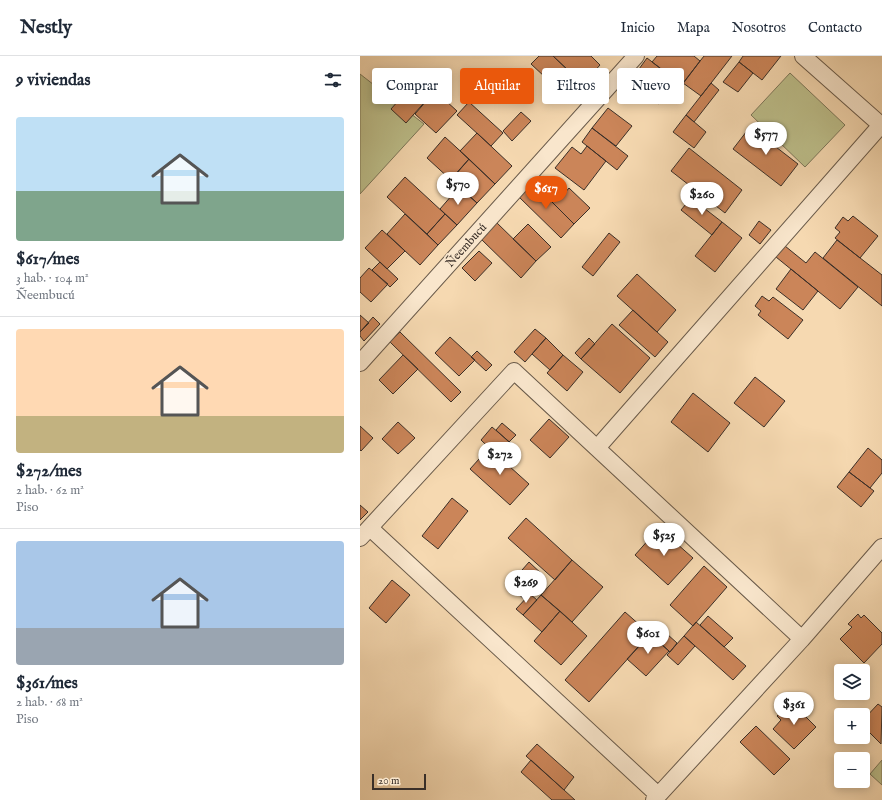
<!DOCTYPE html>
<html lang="es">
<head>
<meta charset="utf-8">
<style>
	:root { --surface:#fff; --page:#f6f6f7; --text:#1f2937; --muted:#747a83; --line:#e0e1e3; --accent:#ea580c }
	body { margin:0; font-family:"IM FELL English",serif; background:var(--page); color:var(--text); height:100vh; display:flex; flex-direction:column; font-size:15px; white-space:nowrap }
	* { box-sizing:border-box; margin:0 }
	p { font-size:13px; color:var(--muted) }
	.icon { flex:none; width:22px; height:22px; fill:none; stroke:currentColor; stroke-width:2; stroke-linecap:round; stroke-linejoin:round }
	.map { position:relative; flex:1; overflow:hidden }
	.side { display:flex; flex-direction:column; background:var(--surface); width:360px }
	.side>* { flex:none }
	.banner { position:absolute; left:12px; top:12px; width:380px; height:36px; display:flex; gap:8px }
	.fabs { position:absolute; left:474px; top:608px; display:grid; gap:8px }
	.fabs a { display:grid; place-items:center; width:36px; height:36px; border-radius:4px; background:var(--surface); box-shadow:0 2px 10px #0003; font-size:20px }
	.scale { position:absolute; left:12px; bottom:10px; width:54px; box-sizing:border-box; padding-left:4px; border:2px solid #3a2f28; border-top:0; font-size:11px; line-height:14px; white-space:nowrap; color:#3a2f28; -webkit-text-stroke:3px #f9e6cc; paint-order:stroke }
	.price { position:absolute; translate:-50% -34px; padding:0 9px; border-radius:14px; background:#fff; color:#222; font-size:13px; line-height:26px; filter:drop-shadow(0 1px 2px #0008) }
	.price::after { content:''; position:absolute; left:50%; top:24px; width:12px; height:9px; margin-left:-6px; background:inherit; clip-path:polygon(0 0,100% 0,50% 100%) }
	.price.active { background:var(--accent); color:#fff }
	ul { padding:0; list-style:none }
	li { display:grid; align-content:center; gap:8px; height:212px; padding:0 16px }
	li+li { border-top:1px solid var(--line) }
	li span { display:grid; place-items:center; height:124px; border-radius:4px; color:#555 }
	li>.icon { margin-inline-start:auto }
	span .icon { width:72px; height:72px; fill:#fffc; stroke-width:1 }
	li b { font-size:17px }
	h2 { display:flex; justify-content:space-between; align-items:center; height:48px; padding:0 16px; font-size:17px }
	.chip { padding:0 14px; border-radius:4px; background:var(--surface); box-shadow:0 2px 10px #0003; font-size:14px; line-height:36px }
	.chip.active { background:var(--accent); color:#fff }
	header { display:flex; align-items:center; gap:24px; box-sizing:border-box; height:56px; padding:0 20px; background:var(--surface); border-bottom:1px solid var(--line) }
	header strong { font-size:19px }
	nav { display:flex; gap:22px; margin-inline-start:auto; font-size:14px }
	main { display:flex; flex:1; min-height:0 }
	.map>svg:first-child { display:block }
	.green { fill:#bdbf8b; stroke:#7c775a }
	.building { fill:#cb8559; stroke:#3a2f28 }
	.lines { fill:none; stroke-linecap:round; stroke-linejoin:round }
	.street-casing { stroke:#695a4a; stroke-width:18 }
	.street { stroke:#f9e6cc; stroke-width:16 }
	.labels { text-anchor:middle; stroke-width:3.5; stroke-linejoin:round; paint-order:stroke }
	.street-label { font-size:12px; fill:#3a2f28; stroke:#f9e6cc }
</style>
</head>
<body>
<header>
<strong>Nestly</strong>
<nav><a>Inicio</a><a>Mapa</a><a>Nosotros</a><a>Contacto</a></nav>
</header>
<main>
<section class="side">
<h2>9 viviendas<svg class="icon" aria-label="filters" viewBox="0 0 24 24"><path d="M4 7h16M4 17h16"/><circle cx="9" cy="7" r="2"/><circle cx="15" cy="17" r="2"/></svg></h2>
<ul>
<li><span style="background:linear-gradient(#bfe0f5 60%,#7fa58c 0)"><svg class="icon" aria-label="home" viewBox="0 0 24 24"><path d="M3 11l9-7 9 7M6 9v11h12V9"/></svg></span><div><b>$617/mes</b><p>3 hab. · 104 m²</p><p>Ñeembucú</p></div></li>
<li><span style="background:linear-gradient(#ffd9b3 70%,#c2b280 0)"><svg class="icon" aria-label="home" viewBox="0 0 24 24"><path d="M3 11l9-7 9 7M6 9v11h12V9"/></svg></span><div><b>$272/mes</b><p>2 hab. · 62 m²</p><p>Piso</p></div></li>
<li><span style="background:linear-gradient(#a9c7e8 70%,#9aa5b1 0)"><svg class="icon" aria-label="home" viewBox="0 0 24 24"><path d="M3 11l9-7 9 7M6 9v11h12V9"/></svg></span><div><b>$361/mes</b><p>2 hab. · 68 m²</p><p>Piso</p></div></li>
</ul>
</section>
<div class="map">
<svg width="522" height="744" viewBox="0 0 522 744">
	<rect width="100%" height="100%" fill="#f6d9b1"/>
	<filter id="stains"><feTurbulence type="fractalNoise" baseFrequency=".005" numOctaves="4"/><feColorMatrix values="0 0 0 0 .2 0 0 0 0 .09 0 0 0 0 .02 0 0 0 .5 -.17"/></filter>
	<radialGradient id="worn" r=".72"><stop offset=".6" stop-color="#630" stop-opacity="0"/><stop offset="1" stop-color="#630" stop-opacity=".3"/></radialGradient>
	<path class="green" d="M 430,17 L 485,69 L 445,111 L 391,59 Z
		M 0,18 L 64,68 L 0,138 Z
		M 522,704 L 522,729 L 510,718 Z"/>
	<path class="building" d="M 179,0 L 193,0 L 214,20 L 200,35 L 171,8 Z
		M 193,0 L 231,0 L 240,9 L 223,28 Z
		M 297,0 L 334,0 L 340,5 L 322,29 L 292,6 Z
		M 344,0 L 372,0 L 341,40 L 323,27 Z
		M 383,0 L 421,0 L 402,24 L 379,6 Z
		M 287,2 L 317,25 L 299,48 L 279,32 L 289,21 L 279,13 Z
		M 379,6 L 393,17 L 378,36 L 363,26 Z
		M 55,26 L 70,40 L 46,67 L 31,53 Z
		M 351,27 L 359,34 L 334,66 L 326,59 Z
		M 75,35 L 97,55 L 76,77 L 55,58 Z
		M 109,46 L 143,77 L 131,90 L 97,59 Z
		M 248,52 L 272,70 L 256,90 L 232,72 Z
		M 161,56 L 171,65 L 152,85 L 143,75 Z
		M 326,59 L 346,76 L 334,92 L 313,76 Z
		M 390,71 L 438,108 L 421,130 L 373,93 Z
		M 232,72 L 268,100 L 257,114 L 222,86 Z
		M 117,77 L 152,110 L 135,128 L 100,95 Z
		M 85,81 L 109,103 L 91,124 L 67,102 Z
		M 227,90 L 246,105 L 224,134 L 195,112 L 212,91 L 221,98 Z
		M 329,92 L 382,134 L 365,157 L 311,115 Z
		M 109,103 L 135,128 L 117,147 L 91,123 Z
		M 183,120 L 203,139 L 209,132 L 230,152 L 214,168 L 175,129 Z
		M 45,121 L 85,158 L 67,178 L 27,141 Z
		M 172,126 L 214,168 L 201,182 L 158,140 Z
		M 99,131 L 117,147 L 97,169 L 80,153 Z
		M 331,142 L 362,166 L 352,179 L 321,154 Z
		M 45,158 L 78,189 L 60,209 L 27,178 Z
		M 85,158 L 97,169 L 78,189 L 67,178 Z
		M 493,160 L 518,180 L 500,202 L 475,182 L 480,176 L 475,172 L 483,161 L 488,165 Z
		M 399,165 L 411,174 L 400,188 L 389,179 Z
		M 136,166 L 176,205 L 161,222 L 120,182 Z
		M 362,166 L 382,182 L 355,216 L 335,200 Z
		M 168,168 L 191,191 L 176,205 L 153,183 Z
		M 22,174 L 45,195 L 27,213 L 5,192 Z
		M 249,177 L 260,186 L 233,220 L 222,211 Z
		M 477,184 L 522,219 L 522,250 L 463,202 Z
		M 425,190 L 446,207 L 455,196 L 498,231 L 480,253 L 416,201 Z
		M 119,195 L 132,207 L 115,225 L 102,212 Z
		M 20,206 L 38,223 L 30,231 L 12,214 Z
		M 9,212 L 28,228 L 11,246 L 0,236 L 0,222 Z
		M 431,213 L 458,235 L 443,254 L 416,233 Z
		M 277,218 L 316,254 L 297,276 L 257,240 Z
		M 402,240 L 409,245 L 413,241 L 443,264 L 428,283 L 398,259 L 401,255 L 395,250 Z
		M 273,254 L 308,286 L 295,301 L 259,269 Z
		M 0,259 L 9,267 L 0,276 Z
		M 13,261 L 20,268 L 4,285 L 0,280 L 0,276 Z
		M 252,268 L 290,302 L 260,337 L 221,303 Z
		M 175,273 L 186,282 L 165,306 L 154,296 Z
		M 40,276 L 101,336 L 91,346 L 30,286 Z
		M 90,281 L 115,304 L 99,320 L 75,297 Z
		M 186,282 L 203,299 L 190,314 L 172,298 Z
		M 229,282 L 235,288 L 221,303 L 215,297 Z
		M 117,295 L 132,309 L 126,315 L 111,301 Z
		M 43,299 L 58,313 L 33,338 L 19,324 Z
		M 203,299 L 223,316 L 207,335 L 187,317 Z
		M 395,321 L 425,345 L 404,371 L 374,347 Z
		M 333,337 L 370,367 L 348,396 L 311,366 Z
		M 189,363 L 209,381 L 190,402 L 170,384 Z
		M 38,366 L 55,382 L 38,398 L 22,383 Z
		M 142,367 L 156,379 L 149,386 L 136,374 Z
		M 0,370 L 13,382 L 1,395 L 0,394 Z
		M 132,371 L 160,395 L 147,409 L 121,384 Z
		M 129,392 L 169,428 L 150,449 L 110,413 Z
		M 508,392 L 522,404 L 522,417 L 510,432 L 489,416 Z
		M 489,416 L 514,435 L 501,451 L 477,431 Z
		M 92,442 L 108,455 L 78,493 L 62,480 Z
		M 0,449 L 8,456 L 0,464 Z
		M 166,462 L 212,504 L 195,524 L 148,482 Z
		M 299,472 L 333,502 L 308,529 L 275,499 Z
		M 212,504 L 243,531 L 212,566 L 181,539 Z
		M 169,506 L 185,521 L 165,544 L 149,529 Z
		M 344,510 L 367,531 L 333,570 L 310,549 Z
		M 32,524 L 50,539 L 26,567 L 9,552 Z
		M 170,538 L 177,544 L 163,559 L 156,553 Z
		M 181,539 L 200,555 L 182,576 L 163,559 Z
		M 200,555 L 227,580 L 201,609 L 174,585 Z
		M 265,556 L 290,578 L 229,646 L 205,624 Z
		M 498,558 L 501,562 L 504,559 L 522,577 L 522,588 L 504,607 L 480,583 L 492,571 L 488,568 Z
		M 348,560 L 373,582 L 364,591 L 340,569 Z
		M 336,566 L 386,610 L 373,624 L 324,580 Z
		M 297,569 L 317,587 L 310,596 L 290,578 Z
		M 290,578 L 309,595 L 286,620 L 267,603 Z
		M 324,580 L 335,590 L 318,609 L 307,599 Z
		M 431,646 L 456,671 L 434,693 L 413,673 L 421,664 L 417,660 Z
		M 518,648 L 522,651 L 521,688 L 503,670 L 503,664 Z
		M 396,670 L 430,703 L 414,719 L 380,686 Z
		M 177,688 L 214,721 L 204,734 L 166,700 Z
		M 171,704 L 215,744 L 192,744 L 161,716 Z"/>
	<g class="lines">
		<g class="street-casing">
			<path id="street" d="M 443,0 L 522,70
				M 0,307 L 276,0
				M 237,392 L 521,69
				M 10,472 L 298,739
				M 0,482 L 154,315 L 442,583
				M 294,744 L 442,583 L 522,491"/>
		</g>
		<use href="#street" class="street"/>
	</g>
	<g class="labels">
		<g class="street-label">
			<text transform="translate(106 189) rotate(-48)" y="4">Ñeembucú</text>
		</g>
	</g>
	<rect width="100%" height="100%" filter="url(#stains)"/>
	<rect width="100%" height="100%" fill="url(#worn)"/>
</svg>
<div class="fabs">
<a><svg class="icon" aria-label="layers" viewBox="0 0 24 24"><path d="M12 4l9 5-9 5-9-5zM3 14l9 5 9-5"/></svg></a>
<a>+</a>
<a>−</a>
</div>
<div class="scale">20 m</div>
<b class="price" style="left:406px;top:100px">$577</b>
<b class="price" style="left:98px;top:150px">$570</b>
<b class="price active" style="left:186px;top:154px">$617</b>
<b class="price" style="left:342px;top:160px">$260</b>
<b class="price" style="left:140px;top:420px">$272</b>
<b class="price" style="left:304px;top:501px">$525</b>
<b class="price" style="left:166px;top:548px">$269</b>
<b class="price" style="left:288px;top:599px">$601</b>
<b class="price" style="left:434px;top:670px">$361</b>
<div class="banner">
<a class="chip">Comprar</a>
<a class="chip active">Alquilar</a>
<a class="chip">Filtros</a>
<a class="chip">Nuevo</a>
</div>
</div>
</main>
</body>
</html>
